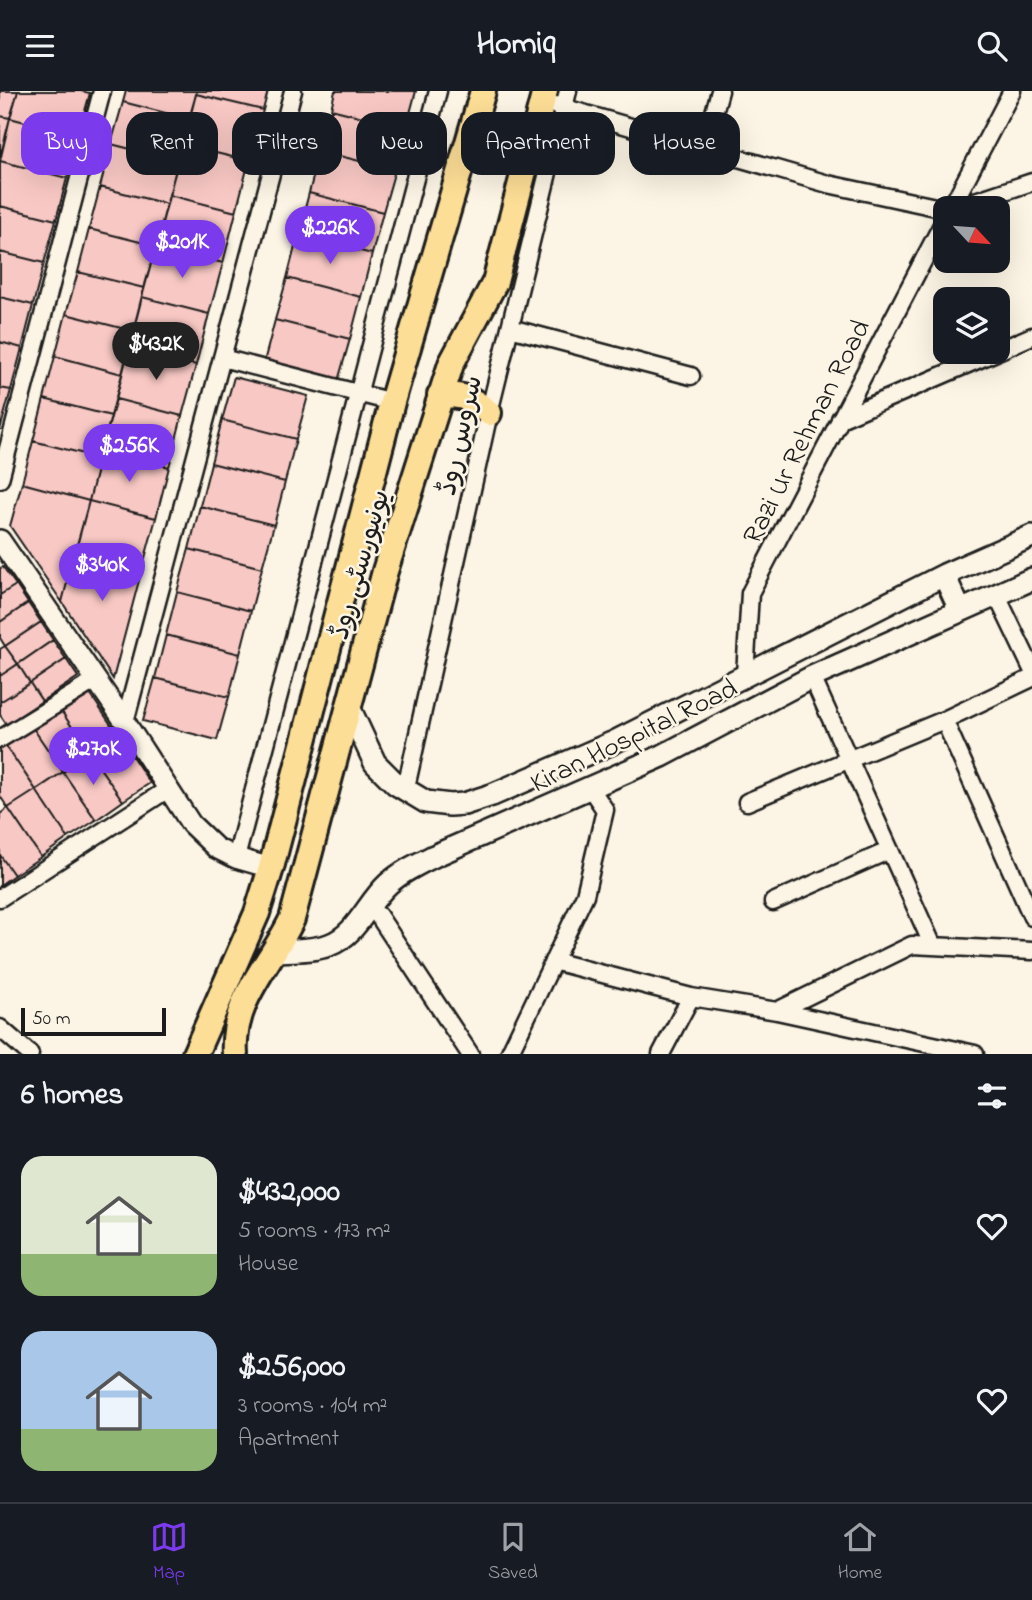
<!DOCTYPE html>
<html lang="en">
<head>
<meta charset="utf-8">
<style>
	:root { --surface:#171b24; --page:#242831; --text:#f1f3f6; --muted:#9ea1a6; --line:#363941; --accent:#7c3aed }
	body { margin:0; font-family:"Indie Flower","Playpen Sans Arabic",sans-serif; background:var(--page); color:var(--text); height:100vh; display:flex; flex-direction:column; font-size:26px; white-space:nowrap }
	* { box-sizing:border-box; margin:0 }
	p { font-size:23px; color:var(--muted) }
	.icon { flex:none; width:38px; height:38px; fill:none; stroke:currentColor; stroke-width:2; stroke-linecap:round; stroke-linejoin:round }
	.map { position:relative; height:963px; overflow:hidden }
	.drawer { display:flex; flex-direction:column; background:var(--surface); flex:1 }
	.drawer>* { flex:none }
	.top-card { position:absolute; left:21px; top:21px; width:990px; height:63px; display:flex; gap:14px }
	.needle { width:46px; rotate:116deg }
	.tools { position:absolute; left:933px; top:105px; display:grid; gap:14px }
	.tools a { display:grid; place-items:center; width:77px; height:77px; border-radius:14px; background:var(--surface); box-shadow:0 7px 28px #0002; font-size:35px }
	.scale { position:absolute; left:21px; bottom:18px; width:145px; box-sizing:border-box; padding-left:7px; border:4px solid #1c1c1c; border-top:0; font-size:19px; line-height:24px; white-space:nowrap; color:#1c1c1c; -webkit-text-stroke:5px #fcf5e5; paint-order:stroke }
	.price { position:absolute; translate:-50% -60px; padding:0 16px; border-radius:24px; background:var(--accent); color:#fff; font-size:23px; line-height:46px; filter:drop-shadow(0 2px 4px #0008) }
	.price::after { content:''; position:absolute; left:50%; top:42px; width:21px; height:16px; margin-left:-10px; background:inherit; clip-path:polygon(0 0,100% 0,50% 100%) }
	.price.active { background:#222; color:#fff }
	ul { padding:0; list-style:none }
	li { display:flex; align-items:center; gap:21px; height:175px; padding:0 21px }
	li span { display:grid; place-items:center; flex:none; width:196px; height:140px; border-radius:21px; color:#555 }
	li>.icon { margin-inline-start:auto }
	span .icon { width:84px; height:84px; fill:#fffc; stroke-width:1 }
	li b { font-size:30px }
	h2 { display:flex; justify-content:space-between; align-items:center; height:84px; padding:0 21px; font-size:30px }
	.chip { padding:0 24px; border-radius:21px; background:var(--surface); box-shadow:0 7px 28px #0002; font-size:24px; line-height:63px }
	.chip.active { background:var(--accent); color:#fff }
	header { display:flex; justify-content:space-between; align-items:center; height:91px; padding:0 21px; background:var(--surface); font-size:32px; font-weight:700 }
	.menu { display:flex; justify-content:space-around; align-items:center; height:98px; border-top:2px solid var(--line); background:var(--surface); font-size:19px; color:var(--muted) }
	.menu a { display:grid; justify-items:center; gap:4px }
	.menu .active { color:var(--accent) }
	.map>svg:first-child { display:block }
	.building { fill:#f8c8c4; stroke:#1c1c1c; stroke-width:2 }
	.lines { fill:none; stroke-linecap:round; stroke-linejoin:round }
	.minor-casing { stroke:#1c1c1c; stroke-width:21 }
	.tertiary-casing { stroke:#1c1c1c; stroke-width:24 }
	.secondary-casing { stroke:#1c1c1c; stroke-width:26 }
	.primary-casing { stroke:#1c1c1c; stroke-width:30 }
	.minor { stroke:#fcf5e5; stroke-width:16 }
	.tertiary { stroke:#fcf5e5; stroke-width:19 }
	.secondary { stroke:#fcf5e5; stroke-width:21 }
	.primary { stroke:#fdde96; stroke-width:24 }
	.labels { text-anchor:middle; stroke-width:5; stroke-linejoin:round; paint-order:stroke }
	.street-label { font-size:28px; fill:#1c1c1c; stroke:#fcf5e5 }
</style>
</head>
<body>
<header><svg class="icon" aria-label="menu" viewBox="0 0 24 24"><path d="M4 6h16M4 12h16M4 18h16"/></svg>Homiq<svg class="icon" aria-label="search" viewBox="0 0 24 24"><circle cx="10" cy="10" r="6"/><path d="M15 15l6 6"/></svg></header>
<div class="map">
<svg width="1032" height="963" viewBox="0 0 1032 963">
	<rect width="100%" height="100%" fill="#fcf5e5"/>
	<filter id="ink" filterUnits="userSpaceOnUse"><feTurbulence type="fractalNoise" baseFrequency=".0143" numOctaves="2"/><feDisplacementMap in="SourceGraphic" scale="14" xChannelSelector="R" yChannelSelector="G"/><feConvolveMatrix kernelMatrix="1 2 1 2 8 2 1 2 1" color-interpolation-filters="sRGB"/></filter>
	<g filter="url(#ink)">
		<path class="building" d="M 0,0 L 18,0 L 10,27 L 0,25 Z
			M 18,0 L 81,0 L 90,2 L 78,45 L 10,27 Z
			M 126,0 L 197,0 L 189,28 L 123,11 Z
			M 197,0 L 268,0 L 263,19 L 196,3 Z
			M 335,0 L 416,0 L 406,37 L 331,18 Z
			M 196,3 L 263,19 L 249,70 L 183,54 Z
			M 123,11 L 189,28 L 178,70 L 111,53 Z
			M 331,18 L 406,37 L 395,79 L 320,60 Z
			M 0,25 L 10,27 L 0,67 Z
			M 10,27 L 78,45 L 67,87 L 0,70 Z
			M 111,53 L 178,70 L 167,113 L 100,96 Z
			M 183,54 L 249,70 L 236,121 L 169,104 Z
			M 320,60 L 395,79 L 383,121 L 309,102 Z
			M 0,70 L 67,87 L 56,129 L 0,115 Z
			M 100,96 L 167,113 L 156,155 L 89,138 Z
			M 309,102 L 383,121 L 372,163 L 298,144 Z
			M 169,104 L 236,121 L 223,172 L 156,155 Z
			M 0,115 L 56,129 L 44,172 L 0,161 Z
			M 89,138 L 156,155 L 144,197 L 78,181 Z
			M 298,144 L 372,163 L 361,206 L 287,187 Z
			M 156,155 L 223,172 L 209,223 L 142,206 Z
			M 0,161 L 44,172 L 33,214 L 0,206 Z
			M 78,181 L 144,197 L 133,240 L 66,223 Z
			M 287,187 L 361,206 L 350,248 L 275,229 Z
			M 0,206 L 33,214 L 22,257 L 0,251 Z
			M 142,206 L 209,223 L 196,274 L 129,257 Z
			M 66,223 L 133,240 L 122,283 L 55,265 Z
			M 275,229 L 350,248 L 338,290 L 264,271 Z
			M 0,251 L 22,257 L 11,299 L 0,297 Z
			M 129,257 L 196,274 L 182,325 L 116,308 Z
			M 55,265 L 122,283 L 111,325 L 44,308 Z
			M 234,286 L 308,305 L 296,348 L 222,329 Z
			M 0,297 L 11,299 L 0,339 Z
			M 44,308 L 111,325 L 100,367 L 33,350 Z
			M 116,308 L 182,325 L 169,376 L 102,359 Z
			M 222,329 L 296,348 L 285,391 L 211,372 Z
			M 33,350 L 100,367 L 89,410 L 22,392 Z
			M 102,359 L 169,376 L 156,427 L 89,410 Z
			M 211,372 L 285,391 L 274,434 L 200,415 Z
			M 22,392 L 89,410 L 62,511 L 10,435 Z
			M 89,410 L 156,427 L 142,478 L 75,461 Z
			M 200,415 L 274,434 L 262,477 L 189,458 Z
			M 189,458 L 262,477 L 251,520 L 177,501 Z
			M 75,461 L 142,478 L 113,588 L 62,511 Z
			M 3,476 L 16,494 L 0,504 L 0,477 Z
			M 16,494 L 28,512 L 0,531 L 0,504 Z
			M 177,501 L 251,520 L 240,563 L 166,544 Z
			M 28,512 L 41,531 L 5,555 L 0,547 L 0,531 Z
			M 41,531 L 53,549 L 18,573 L 5,555 Z
			M 166,544 L 240,563 L 229,606 L 155,587 Z
			M 53,549 L 66,568 L 30,592 L 18,573 Z
			M 5,555 L 18,573 L 0,585 L 0,558 Z
			M 66,568 L 78,586 L 42,610 L 30,592 Z
			M 18,573 L 30,592 L 0,611 L 0,585 Z
			M 155,587 L 229,606 L 217,649 L 143,630 Z
			M 30,592 L 42,610 L 7,634 L 0,624 L 0,611 Z
			M 86,597 L 118,644 L 90,663 L 58,615 Z
			M 58,615 L 90,663 L 63,681 L 31,634 Z
			M 31,634 L 63,681 L 36,699 L 4,652 Z
			M 118,644 L 150,692 L 123,710 L 90,663 Z
			M 4,652 L 36,699 L 8,717 L 0,705 L 0,655 Z
			M 90,663 L 123,710 L 96,729 L 63,681 Z
			M 63,681 L 96,729 L 68,747 L 36,699 Z
			M 36,699 L 68,747 L 41,766 L 8,717 Z
			M 8,717 L 41,766 L 14,784 L 0,764 L 0,723 Z
			M 0,764 L 14,784 L 0,794 Z"/>
		<g class="lines">
			<g class="minor-casing">
				<path id="minor" d="M 555,14 L 828,93 L 945,118
					M 704,57 L 720,0
					M 951,117 L 1012,0
					M 954,117 L 1032,91
					M 510,237 L 691,285
					M 998,260 L 1032,245
					M 222,267 L 392,311
					M 840,328 L 996,261
					M 0,388 L 102,0
					M 996,503 L 1032,578
					M 745,584 L 750,502 L 945,128
					M 812,586 L 933,855
					M 944,629 L 1032,826
					M 125,631 L 293,0
					M 0,648 L 96,589
					M 405,701 L 489,322 L 568,0
					M 747,711 L 944,629 L 1032,587
					M 236,767 L 438,0
					M 0,807 L 168,698
					M 773,811 L 890,759
					M 368,817 L 378,824 L 470,963
					M 553,870 L 691,906 L 777,920 L 975,963
					M 777,920 L 912,854 L 1032,860
					M 0,937 L 30,963
					M 509,963 L 585,804 L 605,719 L 591,698
					M 661,963 L 691,906"/>
			</g>
			<g class="tertiary-casing">
				<path id="tertiary" d="M 0,449 L 125,631 L 191,733 L 216,757 L 236,767 L 271,777"/>
			</g>
			<g class="secondary-casing">
				<path id="secondary" d="M 944,484 L 960,519
					M 348,614 L 375,672 L 396,693 L 426,711 L 450,714 L 464,713 L 492,704 L 612,652 L 944,484 L 1032,445
					M 275,860 C 292,859 312,860 329,854 C 357,844 367,812 388,793 C 401,781 418,773 434,765 L 662,665 L 812,586 L 1032,488"/>
			</g>
			<g class="primary-casing">
				<path id="primary" d="M 440,304 C 463,304 471,306 489,322
					M 195,963 L 257,822 L 271,777 L 392,311 L 483,0
					M 235,963 C 231,909 271,873 292,828 L 385,480 L 451,273 L 495,191 L 545,0"/>
			</g>
			<use href="#minor" class="minor"/>
			<use href="#tertiary" class="tertiary"/>
			<use href="#secondary" class="secondary"/>
			<use href="#primary" class="primary"/>
		</g>
	</g>
	<g class="labels">
		<g class="street-label">
			<text transform="translate(805 340) rotate(-63)" y="10">Razi Ur Rehman Road</text>
			<text transform="translate(458 344) rotate(-77)" y="10">سروس روڈ</text>
			<text transform="translate(358 473) rotate(-74)" y="10">یونیورسٹی روڈ</text>
			<text transform="translate(633 643) rotate(-26)" y="10">Kiran Hospital Road</text>
		</g>
	</g>
</svg>
<div class="tools">
<a><svg class="needle" viewBox="-14 -14 28 28"><path d="M0-13l5 13h-10z" fill="#e53935"/><path d="M0 13l5-13h-10z" fill="#9ea1a6"/></svg></a>
<a><svg class="icon" aria-label="layers" viewBox="0 0 24 24"><path d="M12 4l9 5-9 5-9-5zM3 14l9 5 9-5"/></svg></a>
</div>
<div class="scale">50 m</div>
<b class="price" style="left:330px;top:175px">$226K</b>
<b class="price" style="left:182px;top:189px">$201K</b>
<b class="price active" style="left:156px;top:291px">$432K</b>
<b class="price" style="left:129px;top:393px">$256K</b>
<b class="price" style="left:102px;top:512px">$340K</b>
<b class="price" style="left:93px;top:696px">$270K</b>
<div class="top-card">
<a class="chip active">Buy</a>
<a class="chip">Rent</a>
<a class="chip">Filters</a>
<a class="chip">New</a>
<a class="chip">Apartment</a>
<a class="chip">House</a>
</div>
</div>
<section class="drawer">
<h2>6 homes<svg class="icon" aria-label="filters" viewBox="0 0 24 24"><path d="M4 7h16M4 17h16"/><circle cx="9" cy="7" r="2"/><circle cx="15" cy="17" r="2"/></svg></h2>
<ul>
<li><span style="background:linear-gradient(#dfe7d0 70%,#8fb573 0)"><svg class="icon" aria-label="home" viewBox="0 0 24 24"><path d="M3 11l9-7 9 7M6 9v11h12V9"/></svg></span><div><b>$432,000</b><p>5 rooms · 173 m²</p><p>House</p></div><svg class="icon" aria-label="heart" viewBox="0 0 24 24"><path d="M12 20l-8-8c-3-5 5-10 8-4 3-6 11-1 8 4z"/></svg></li>
<li><span style="background:linear-gradient(#a9c7e8 70%,#8fb573 0)"><svg class="icon" aria-label="home" viewBox="0 0 24 24"><path d="M3 11l9-7 9 7M6 9v11h12V9"/></svg></span><div><b>$256,000</b><p>3 rooms · 104 m²</p><p>Apartment</p></div><svg class="icon" aria-label="heart" viewBox="0 0 24 24"><path d="M12 20l-8-8c-3-5 5-10 8-4 3-6 11-1 8 4z"/></svg></li>
</ul>
</section>
<nav class="menu">
<a class="active"><svg class="icon" aria-label="map" viewBox="0 0 24 24"><path d="M3 6l6-2 6 2 6-2v14l-6 2-6-2-6 2zM9 4v14M15 6v14"/></svg>Map</a>
<a><svg class="icon" aria-label="saved" viewBox="0 0 24 24"><path d="M7 4h10v16l-5-4-5 4z"/></svg>Saved</a>
<a><svg class="icon" aria-label="home" viewBox="0 0 24 24"><path d="M3 11l9-7 9 7M6 9v11h12V9"/></svg>Home</a>
</nav>
</body>
</html>
